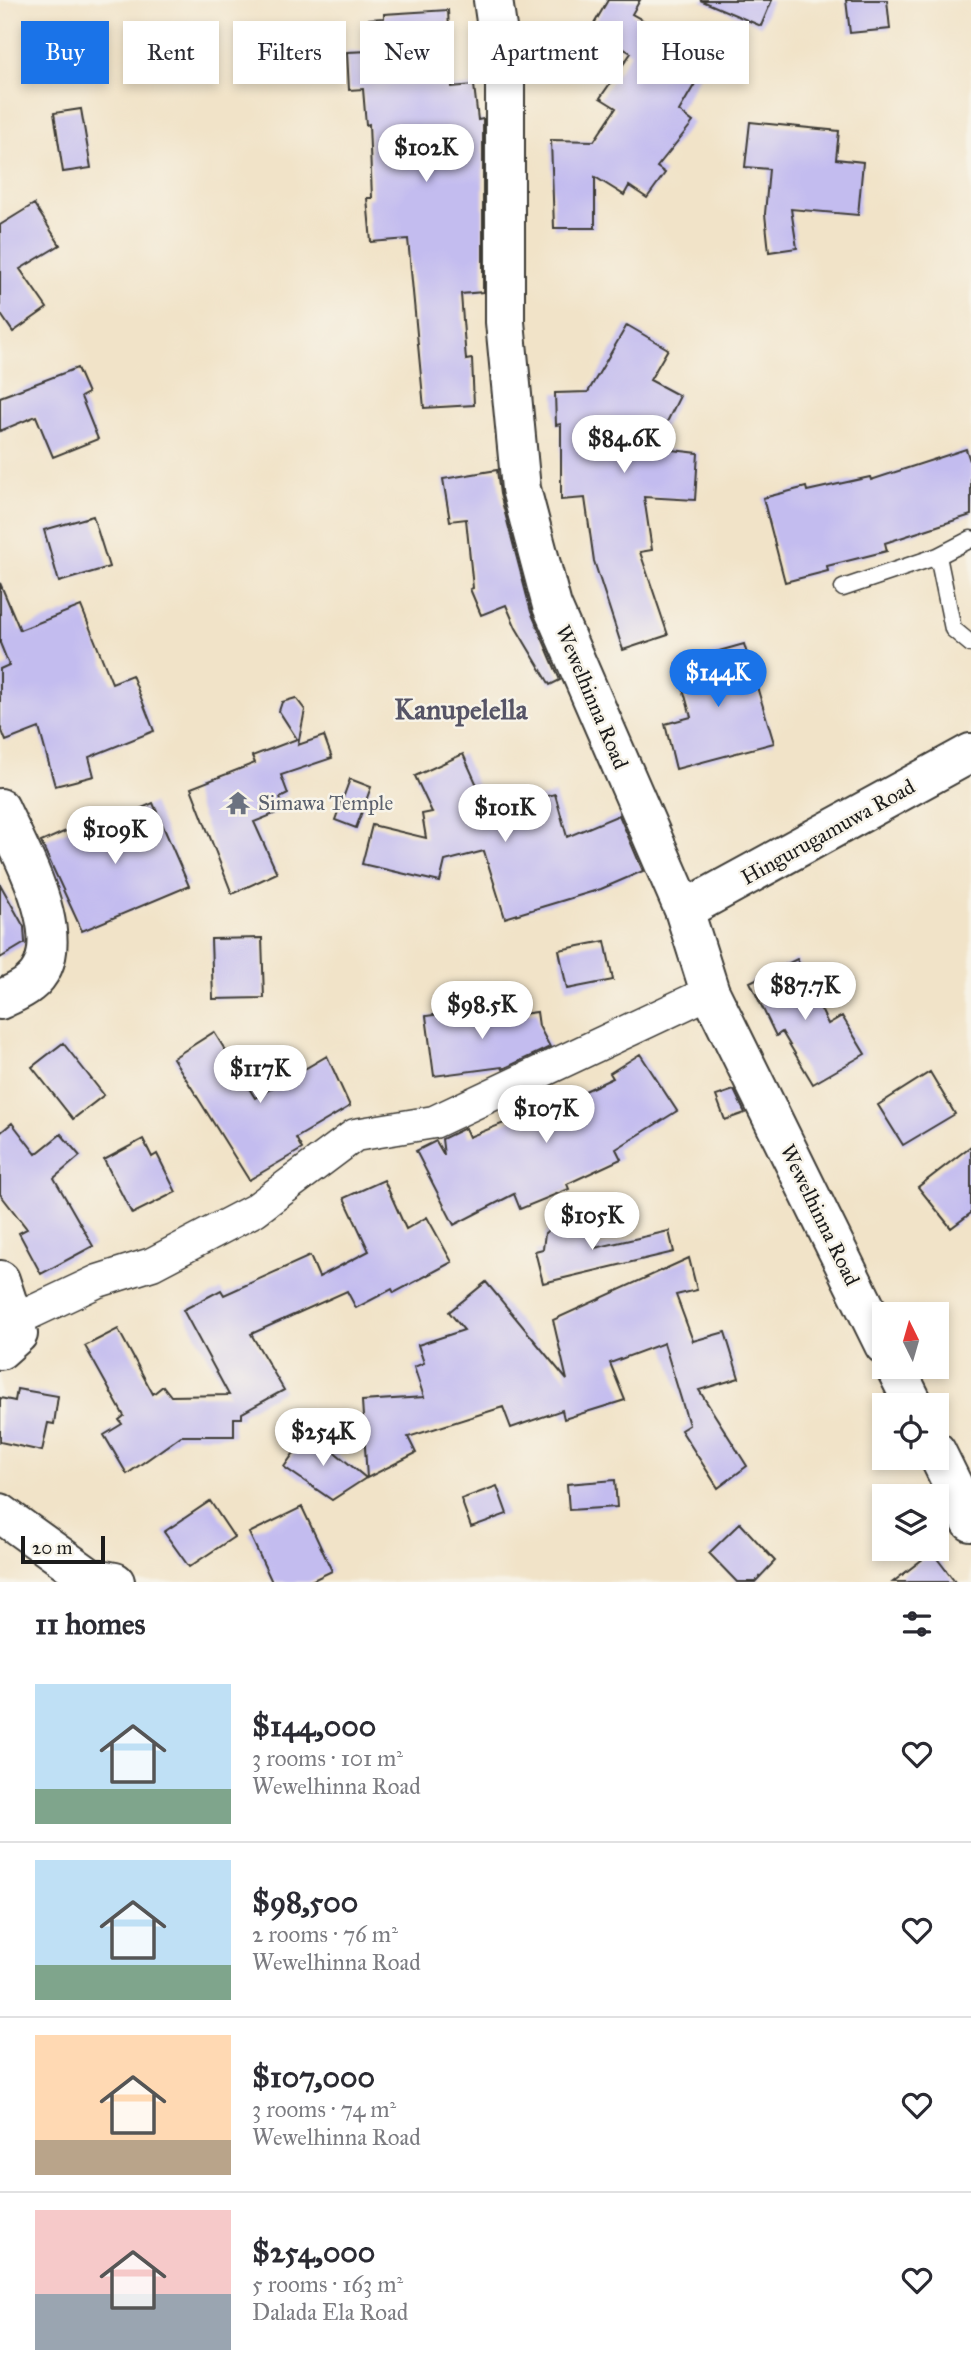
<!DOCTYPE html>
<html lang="en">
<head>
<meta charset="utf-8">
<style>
	:root { --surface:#fff; --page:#f7f7f7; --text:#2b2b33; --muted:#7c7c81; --line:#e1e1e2; --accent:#1a73e8 }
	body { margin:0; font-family:"IM FELL Great Primer",serif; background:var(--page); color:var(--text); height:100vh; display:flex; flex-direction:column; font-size:26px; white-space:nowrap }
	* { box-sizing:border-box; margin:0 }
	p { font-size:23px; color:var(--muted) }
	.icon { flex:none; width:38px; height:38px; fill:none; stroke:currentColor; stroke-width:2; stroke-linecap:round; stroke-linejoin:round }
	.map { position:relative; height:1582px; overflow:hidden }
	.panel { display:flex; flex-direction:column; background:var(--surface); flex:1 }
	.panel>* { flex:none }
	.top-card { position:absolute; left:21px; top:21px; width:929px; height:63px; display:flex; gap:14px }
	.needle { width:46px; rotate:355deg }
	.controls { position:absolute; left:872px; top:1302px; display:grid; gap:14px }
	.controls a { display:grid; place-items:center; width:77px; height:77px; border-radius:0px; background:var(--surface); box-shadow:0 4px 10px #0003; font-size:35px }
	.scale { position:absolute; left:21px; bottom:18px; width:84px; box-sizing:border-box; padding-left:7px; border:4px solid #1c1c1c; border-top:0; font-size:19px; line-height:24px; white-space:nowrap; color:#1c1c1c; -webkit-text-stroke:5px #f7f3e8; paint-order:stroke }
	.price { position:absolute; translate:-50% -60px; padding:0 16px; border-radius:24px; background:#fff; color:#222; font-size:23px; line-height:46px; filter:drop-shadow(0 2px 4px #0008) }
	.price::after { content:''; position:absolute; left:50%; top:42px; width:21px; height:16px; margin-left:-10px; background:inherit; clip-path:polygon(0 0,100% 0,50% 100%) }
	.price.selected { background:var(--accent); color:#fff }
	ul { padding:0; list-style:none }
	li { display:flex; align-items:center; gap:21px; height:175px; padding:0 35px }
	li+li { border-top:2px solid var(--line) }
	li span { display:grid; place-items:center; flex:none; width:196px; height:140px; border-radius:0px; color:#555 }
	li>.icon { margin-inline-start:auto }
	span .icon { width:84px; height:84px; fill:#fffc; stroke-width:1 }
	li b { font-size:30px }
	h2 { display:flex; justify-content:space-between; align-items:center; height:84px; padding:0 35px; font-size:30px }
	.pill { padding:0 24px; border-radius:0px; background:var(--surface); box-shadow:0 4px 10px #0003; font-size:24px; line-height:63px }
	.pill.selected { background:var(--accent); color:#fff }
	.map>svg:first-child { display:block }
	.building { fill:#c3bcef }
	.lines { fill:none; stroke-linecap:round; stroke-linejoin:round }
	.lane-casing { stroke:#3c3a36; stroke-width:19 }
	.street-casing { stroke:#3c3a36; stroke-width:35 }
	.secondary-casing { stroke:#3c3a36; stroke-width:42 }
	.lane { stroke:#fff; stroke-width:16 }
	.street { stroke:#fff; stroke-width:32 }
	.secondary { stroke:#fff; stroke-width:38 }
	.labels { text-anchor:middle; stroke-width:5; stroke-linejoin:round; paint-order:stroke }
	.street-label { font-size:21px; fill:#1c1c1c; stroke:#f7f3e8 }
	.worship-label { font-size:21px; fill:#5b616d; stroke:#f7f3e8; text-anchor:start }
	.district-label { font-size:28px; font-weight:bold; fill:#565466; stroke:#f7f3e8 }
</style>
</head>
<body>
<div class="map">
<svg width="971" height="1582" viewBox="0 0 971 1582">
	<rect width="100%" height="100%" fill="#f7f3e8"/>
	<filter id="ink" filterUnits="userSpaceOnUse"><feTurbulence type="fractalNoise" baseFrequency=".0143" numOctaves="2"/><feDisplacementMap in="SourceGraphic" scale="14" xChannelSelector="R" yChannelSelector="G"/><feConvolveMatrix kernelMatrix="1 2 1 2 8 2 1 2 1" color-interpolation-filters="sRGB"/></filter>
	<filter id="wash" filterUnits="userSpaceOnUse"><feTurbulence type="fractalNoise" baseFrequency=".00686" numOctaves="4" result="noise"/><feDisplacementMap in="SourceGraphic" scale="28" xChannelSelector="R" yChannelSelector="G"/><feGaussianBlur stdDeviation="1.57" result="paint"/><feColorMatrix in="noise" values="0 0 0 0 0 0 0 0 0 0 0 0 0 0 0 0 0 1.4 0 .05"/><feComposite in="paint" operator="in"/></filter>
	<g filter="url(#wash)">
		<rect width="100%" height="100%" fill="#f1e3c8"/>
		<g id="blocks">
			<path class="building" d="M 608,0 L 640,0 L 632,14 L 710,58 L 679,111 L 693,122 L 657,167 L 665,173 L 647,198 L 629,186 L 624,195 L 595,177 L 595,228 L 554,228 L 551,140 L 594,141 L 616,108 L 600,98 L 631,53 L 591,29 Z
				M 700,0 L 772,0 L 761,26 Z
				M 846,0 L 887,0 L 890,29 L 850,33 Z
				M 448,10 L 452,87 L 474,85 L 478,120 L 483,119 L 483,292 L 461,294 L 466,360 L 472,359 L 474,405 L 424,408 L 408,239 L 371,242 L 367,198 L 372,198 L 369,124 L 366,125 L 363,89 L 349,90 L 347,52 L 370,51 L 369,19 L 384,18 L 384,14 Z
				M 81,109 L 91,168 L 63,172 L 54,113 Z
				M 750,122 L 839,131 L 836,159 L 863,162 L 858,215 L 791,209 L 797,248 L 769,252 L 765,214 L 769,169 L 745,167 Z
				M 34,204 L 60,245 L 20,269 L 47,308 L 13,332 L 0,313 L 0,225 Z
				M 627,325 L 668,349 L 650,380 L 680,396 L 654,448 L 698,453 L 695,500 L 644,497 L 652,550 L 640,552 L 668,635 L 623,650 L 594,561 L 585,498 L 561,500 L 561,424 L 556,425 L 555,393 L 588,392 Z
				M 77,368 L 88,393 L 81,397 L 98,439 L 53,457 L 36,416 L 0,431 L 0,397 Z
				M 966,449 L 971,464 L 971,515 L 885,543 L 887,551 L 827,566 L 828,571 L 785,582 L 763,498 L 806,487 L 807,491 L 870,477 L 871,480 Z
				M 497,470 L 500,494 L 531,612 L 560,680 L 550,685 L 516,628 L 506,605 L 481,615 L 470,589 L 473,588 L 466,519 L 450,521 L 443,479 Z
				M 93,516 L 109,567 L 59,582 L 44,530 Z
				M 0,583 L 20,630 L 81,606 L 112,683 L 132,675 L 154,731 L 89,757 L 94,776 L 55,786 L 39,728 L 6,741 L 0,726 L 0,669 L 9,665 L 0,643 Z
				M 744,644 L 774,743 L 676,769 L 665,724 L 691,717 L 676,663 Z
				M 296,698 L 305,710 L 298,745 L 324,736 L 332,758 L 281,775 L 288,794 L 280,798 L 284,810 L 254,822 L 277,873 L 232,894 L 191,788 L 255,763 L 252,756 L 297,739 L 279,711 L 282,702 Z
				M 463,754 L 489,812 L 555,794 L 567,837 L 619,815 L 643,871 L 601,889 L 505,918 L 484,851 L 445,861 L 440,882 L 362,864 L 372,825 L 426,838 L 422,814 L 432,812 L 415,776 Z
				M 350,779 L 371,787 L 356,828 L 335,820 Z
				M 153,803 L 189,886 L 82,931 L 41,842 L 100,816 L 104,825 Z
				M 0,884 L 24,927 L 25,943 L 0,958 Z
				M 262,938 L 264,998 L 213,999 L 211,939 Z
				M 605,941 L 613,980 L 567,989 L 559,950 Z
				M 797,959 L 828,1024 L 842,1016 L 865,1054 L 813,1084 L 782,1032 L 776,1036 L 750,982 Z
				M 470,1010 L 471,1021 L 537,1012 L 539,1026 L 550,1047 L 503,1069 L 502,1067 L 434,1076 L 426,1016 Z
				M 214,1032 L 255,1098 L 327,1056 L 350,1106 L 296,1138 L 302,1149 L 249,1180 L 173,1058 Z
				M 63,1043 L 104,1095 L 73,1119 L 32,1067 Z
				M 640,1054 L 677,1111 L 616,1149 L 621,1159 L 567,1184 L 569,1189 L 520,1209 L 514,1194 L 454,1225 L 416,1151 L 436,1141 L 444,1155 L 442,1139 L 465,1128 L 469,1137 L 537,1110 L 538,1113 L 613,1078 L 610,1073 Z
				M 930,1072 L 955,1114 L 903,1145 L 878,1105 Z
				M 734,1090 L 745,1113 L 725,1120 L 716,1096 Z
				M 12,1123 L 36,1154 L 61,1134 L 80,1156 L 54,1178 L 93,1246 L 41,1274 L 19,1233 L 27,1229 L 0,1194 L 0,1133 Z
				M 143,1139 L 152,1157 L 157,1154 L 176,1192 L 132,1214 L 104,1160 Z
				M 971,1146 L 971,1213 L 951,1228 L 918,1187 Z
				M 384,1180 L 406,1229 L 427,1217 L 452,1262 L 394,1293 L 392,1289 L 356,1308 L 347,1291 L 251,1334 L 284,1390 L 242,1413 L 242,1418 L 234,1418 L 234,1436 L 181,1436 L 127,1474 L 104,1435 L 122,1424 L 119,1420 L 124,1416 L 85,1346 L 118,1329 L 153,1394 L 163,1386 L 171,1396 L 229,1395 L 183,1310 L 221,1290 L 224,1295 L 310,1256 L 319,1277 L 369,1251 L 344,1198 Z
				M 559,1222 L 599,1232 L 595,1248 L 669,1231 L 674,1252 L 543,1283 L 535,1251 L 543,1249 L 545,1233 Z
				M 689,1258 L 697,1290 L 676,1295 L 693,1341 L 725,1332 L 739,1378 L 699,1390 L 747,1466 L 718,1488 L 681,1430 L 689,1425 L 664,1343 L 610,1363 L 625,1400 L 564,1419 L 562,1410 L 511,1428 L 503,1407 L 408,1437 L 416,1453 L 367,1478 L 362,1401 L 424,1397 L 414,1367 L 424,1363 L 418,1345 L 464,1330 L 449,1312 L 486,1282 L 567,1380 L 553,1320 Z
				M 17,1389 L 58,1396 L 54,1424 L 48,1423 L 42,1451 L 0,1442 L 0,1398 L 15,1401 Z
				M 309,1431 L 366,1478 L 332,1500 L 284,1467 Z
				M 615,1480 L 617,1507 L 569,1510 L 567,1484 Z
				M 497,1486 L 507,1514 L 471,1527 L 461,1499 Z
				M 210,1501 L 234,1537 L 189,1567 L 164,1532 Z
				M 302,1507 L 332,1571 L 309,1582 L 272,1582 L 249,1533 Z
				M 740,1523 L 775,1561 L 755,1582 L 737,1582 L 709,1553 Z
				M 932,1552 L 955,1582 L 893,1582 Z"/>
		</g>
	</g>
	<g filter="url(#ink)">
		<use href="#blocks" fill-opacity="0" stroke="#3c3a36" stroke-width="2"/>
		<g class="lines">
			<g class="lane-casing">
				<path id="lane" d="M 938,556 L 953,629 L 971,644
					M 843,588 L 938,556 L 971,539"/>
			</g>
			<g class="street-casing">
				<path id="street" d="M 15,1320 L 98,1281 L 152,1264 L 255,1210 L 355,1135 L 434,1122 L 710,992"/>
			</g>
			<g class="secondary-casing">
				<path id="secondary" d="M 493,0 L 505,84 L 505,322 L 521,489 L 552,606 L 684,910 L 710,992 L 884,1345
					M 0,808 C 19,851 77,946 29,984 C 21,991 9,995 0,1000
					M 684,910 L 971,753
					M 0,1280 L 18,1334 L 0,1350
					M 895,1367 L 914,1405
					M 936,1451 L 971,1522
					M 0,1513 L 89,1577 L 115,1582"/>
			</g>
			<use href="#lane" class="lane"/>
			<use href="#street" class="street"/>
			<use href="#secondary" class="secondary"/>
		</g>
	</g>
	<defs>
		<g id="temple-bare" transform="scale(1.89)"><path d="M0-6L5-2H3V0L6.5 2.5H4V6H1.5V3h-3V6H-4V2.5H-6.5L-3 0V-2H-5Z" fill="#6b7280" stroke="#f7f3e8" stroke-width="2.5" paint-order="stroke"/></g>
	</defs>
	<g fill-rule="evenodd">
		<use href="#temple-bare" x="238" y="803"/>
	</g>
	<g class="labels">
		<g class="street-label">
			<text transform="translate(592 697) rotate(67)" y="7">Wewelhinna Road</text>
			<text transform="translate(828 832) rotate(-29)" y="7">Hingurugamuwa Road</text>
			<text transform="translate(820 1215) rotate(64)" y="7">Wewelhinna Road</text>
		</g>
		<g class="worship-label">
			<text x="258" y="810">Simawa Temple</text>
		</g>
		<g class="district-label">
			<text x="461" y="719">Kanupelella</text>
		</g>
	</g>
</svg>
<div class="controls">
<a><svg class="needle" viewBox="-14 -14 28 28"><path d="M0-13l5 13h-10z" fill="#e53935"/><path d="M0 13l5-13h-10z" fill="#7c7c81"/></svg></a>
<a><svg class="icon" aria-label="locate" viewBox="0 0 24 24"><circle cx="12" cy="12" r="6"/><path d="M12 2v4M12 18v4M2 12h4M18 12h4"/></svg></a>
<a><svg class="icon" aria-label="layers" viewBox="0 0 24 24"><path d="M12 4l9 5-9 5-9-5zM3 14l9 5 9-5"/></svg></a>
</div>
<div class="scale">20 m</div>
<b class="price" style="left:426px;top:184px">$102K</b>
<b class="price" style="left:624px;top:475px">$84.6K</b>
<b class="price selected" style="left:718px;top:709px">$144K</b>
<b class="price" style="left:505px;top:844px">$101K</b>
<b class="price" style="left:115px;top:866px">$109K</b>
<b class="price" style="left:805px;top:1022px">$87.7K</b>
<b class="price" style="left:482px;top:1041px">$98.5K</b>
<b class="price" style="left:260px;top:1105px">$117K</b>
<b class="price" style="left:546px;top:1145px">$107K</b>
<b class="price" style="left:592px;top:1252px">$105K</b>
<b class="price" style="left:323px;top:1468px">$254K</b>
<div class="top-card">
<a class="pill selected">Buy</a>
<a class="pill">Rent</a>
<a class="pill">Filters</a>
<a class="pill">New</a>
<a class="pill">Apartment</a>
<a class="pill">House</a>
</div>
</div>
<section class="panel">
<h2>11 homes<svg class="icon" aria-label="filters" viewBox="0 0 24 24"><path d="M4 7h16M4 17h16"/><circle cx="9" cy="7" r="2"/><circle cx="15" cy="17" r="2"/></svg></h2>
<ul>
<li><span style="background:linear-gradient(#bfe0f5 75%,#7fa58c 0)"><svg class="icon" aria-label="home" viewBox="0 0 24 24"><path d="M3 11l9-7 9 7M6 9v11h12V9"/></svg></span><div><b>$144,000</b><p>3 rooms · 101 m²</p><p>Wewelhinna Road</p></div><svg class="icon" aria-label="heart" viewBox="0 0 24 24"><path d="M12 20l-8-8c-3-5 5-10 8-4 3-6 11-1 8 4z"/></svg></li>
<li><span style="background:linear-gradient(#bfe0f5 75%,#7fa58c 0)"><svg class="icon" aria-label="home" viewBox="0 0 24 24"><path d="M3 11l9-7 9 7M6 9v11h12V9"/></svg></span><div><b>$98,500</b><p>2 rooms · 76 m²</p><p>Wewelhinna Road</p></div><svg class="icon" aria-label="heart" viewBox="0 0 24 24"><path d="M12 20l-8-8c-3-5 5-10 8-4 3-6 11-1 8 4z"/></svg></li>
<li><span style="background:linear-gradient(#ffd9b3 75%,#b9a48a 0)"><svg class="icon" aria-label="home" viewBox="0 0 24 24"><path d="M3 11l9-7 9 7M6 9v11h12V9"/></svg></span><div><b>$107,000</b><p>3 rooms · 74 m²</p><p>Wewelhinna Road</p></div><svg class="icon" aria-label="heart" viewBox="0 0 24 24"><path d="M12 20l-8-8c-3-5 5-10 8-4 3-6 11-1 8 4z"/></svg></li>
<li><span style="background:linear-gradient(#f6c9c9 60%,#9aa5b1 0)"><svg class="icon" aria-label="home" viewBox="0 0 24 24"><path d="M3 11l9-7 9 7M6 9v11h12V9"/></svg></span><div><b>$254,000</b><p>5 rooms · 163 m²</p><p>Dalada Ela Road</p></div><svg class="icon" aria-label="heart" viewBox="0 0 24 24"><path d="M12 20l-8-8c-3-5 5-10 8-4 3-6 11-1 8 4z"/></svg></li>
</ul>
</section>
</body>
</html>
